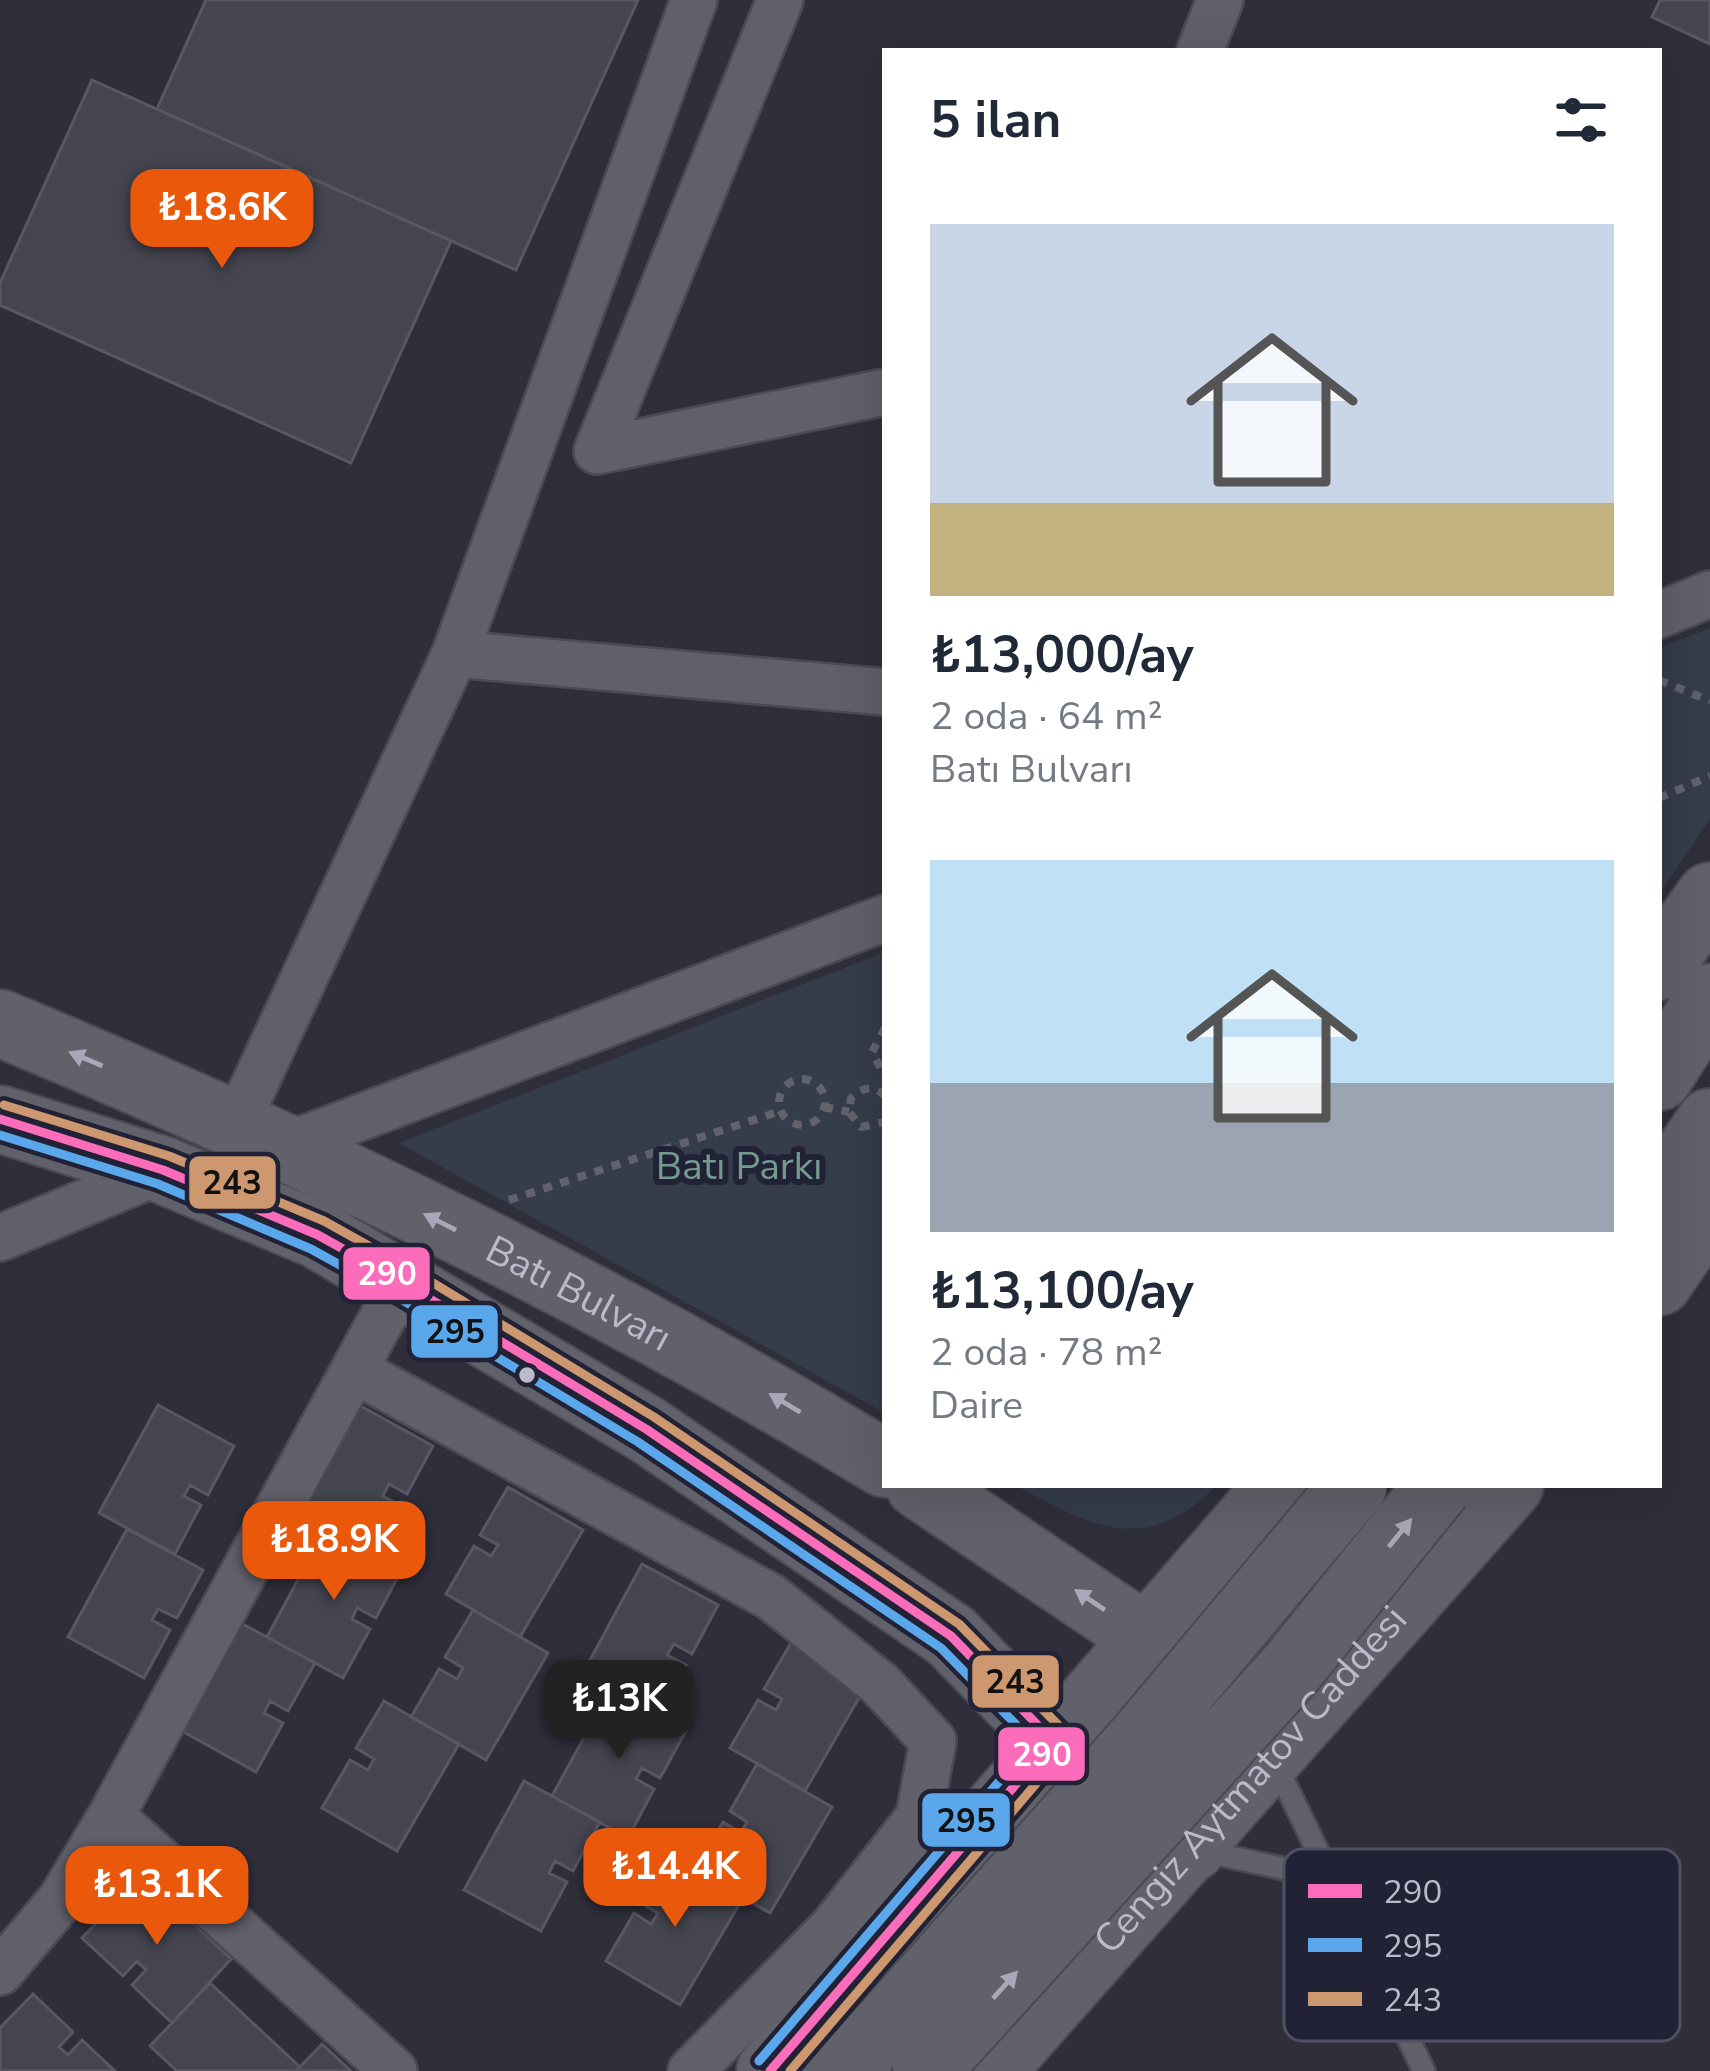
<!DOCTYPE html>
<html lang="tr">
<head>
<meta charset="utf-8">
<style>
	:root { --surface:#fff; --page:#f6f6f7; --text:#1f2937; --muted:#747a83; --accent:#ea580c }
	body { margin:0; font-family:"Nunito Sans",sans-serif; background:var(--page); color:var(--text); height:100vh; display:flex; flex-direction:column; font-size:45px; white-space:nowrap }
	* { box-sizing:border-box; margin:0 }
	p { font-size:39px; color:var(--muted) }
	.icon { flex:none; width:66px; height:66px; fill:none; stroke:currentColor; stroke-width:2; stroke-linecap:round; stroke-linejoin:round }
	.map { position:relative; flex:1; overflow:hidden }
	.side { position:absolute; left:882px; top:48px; width:780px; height:1440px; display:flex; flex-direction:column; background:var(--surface); border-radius:0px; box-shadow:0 12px 48px #0002 }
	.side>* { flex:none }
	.price { position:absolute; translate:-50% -102px; padding:0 27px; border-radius:24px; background:var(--accent); color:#fff; font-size:39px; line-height:78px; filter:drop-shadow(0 3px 6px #0008) }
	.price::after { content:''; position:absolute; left:50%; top:72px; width:36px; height:27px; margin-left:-18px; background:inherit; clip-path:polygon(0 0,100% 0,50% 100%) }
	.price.active { background:#222; color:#fff }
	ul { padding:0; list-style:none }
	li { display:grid; align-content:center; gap:24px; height:636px; padding:0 48px }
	li span { display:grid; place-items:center; height:372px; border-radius:0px; color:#555 }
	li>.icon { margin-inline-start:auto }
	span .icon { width:216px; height:216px; fill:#fffc; stroke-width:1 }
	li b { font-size:51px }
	h2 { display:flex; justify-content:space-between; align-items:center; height:144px; padding:0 48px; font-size:51px }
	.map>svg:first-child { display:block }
	.green { fill:#353c4a }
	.building { fill:#454550; stroke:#585763; stroke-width:3 }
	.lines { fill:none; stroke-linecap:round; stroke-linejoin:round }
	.service-casing { stroke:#4a4a53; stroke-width:26 }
	.minor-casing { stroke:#4a4a53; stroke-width:50 }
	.primary-casing { stroke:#4a4a55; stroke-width:70 }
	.path { stroke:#62626c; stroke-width:8; stroke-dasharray:9 9; stroke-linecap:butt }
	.service { stroke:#605f6a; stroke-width:21 }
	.minor { stroke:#605f6a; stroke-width:45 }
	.primary { stroke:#61616b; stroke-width:66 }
	.primary-bridge-casing { stroke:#4a4a55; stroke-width:70; stroke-linecap:butt }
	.primary-bridge { stroke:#61616b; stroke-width:66 }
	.bus-1-casing { stroke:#222237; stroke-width:18 }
	.bus-2-casing { stroke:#222237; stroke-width:18 }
	.bus-3-casing { stroke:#222237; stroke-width:18 }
	.bus-1 { stroke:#fb6dba; stroke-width:9 }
	.bus-2 { stroke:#5aa8eb; stroke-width:9 }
	.bus-3 { stroke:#cd976f; stroke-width:9 }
	.oneway { fill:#a9a8b8 }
	.bus-dot { fill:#bbbacb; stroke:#222237; stroke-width:4.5 }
	.labels { text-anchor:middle; stroke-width:12; stroke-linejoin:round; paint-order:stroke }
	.park-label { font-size:39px; fill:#739b8e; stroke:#222237 }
	.street-label { font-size:39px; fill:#bbbacb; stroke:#222237 }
	.key { fill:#222237; stroke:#505063; stroke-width:3 }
	.key-label { font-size:33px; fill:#bbbacb }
	.line-badge { stroke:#222237; stroke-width:4.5 }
	.badge-label { font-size:33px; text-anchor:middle; font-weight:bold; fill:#fff }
	.pale-badge-label { font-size:33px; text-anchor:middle; font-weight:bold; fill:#111 }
</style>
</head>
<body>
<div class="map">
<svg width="1710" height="2071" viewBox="0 0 1710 2071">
	<rect width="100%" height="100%" fill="#2f2f3c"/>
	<path class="green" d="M 1710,628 L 1710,819 L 1659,894 L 1659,648 Z
		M 885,952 L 885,1413 L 399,1143 Z
		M 1015,1485 L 1217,1485 C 1146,1557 1093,1528 1015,1485 Z"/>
	<path class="building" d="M 206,0 L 638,0 L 516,270 L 157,109 Z
		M 1660,0 L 1710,0 L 1710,44 L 1652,17 Z
		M 92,80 L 451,241 L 351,463 L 0,305 L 0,283 Z
		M 357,1404 L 433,1446 L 407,1494 L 389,1484 L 383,1496 L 401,1506 L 374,1554 L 298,1513 Z
		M 158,1405 L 234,1446 L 208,1495 L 190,1485 L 184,1496 L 201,1505 L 175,1554 L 99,1513 Z
		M 508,1487 L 583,1530 L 520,1637 L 446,1594 L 474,1546 L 491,1556 L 498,1545 L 480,1535 Z
		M 326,1528 L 402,1569 L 376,1618 L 357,1608 L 352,1619 L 370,1629 L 343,1678 L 267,1637 Z
		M 127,1529 L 203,1570 L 177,1618 L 158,1609 L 152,1620 L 170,1630 L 144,1678 L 68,1637 Z
		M 642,1564 L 718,1605 L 692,1654 L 674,1644 L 667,1655 L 686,1665 L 659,1714 L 583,1673 Z
		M 473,1610 L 548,1653 L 486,1760 L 411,1717 L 439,1669 L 457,1679 L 463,1668 L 445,1657 Z
		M 239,1622 L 315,1663 L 288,1711 L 270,1701 L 264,1713 L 283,1723 L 256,1772 L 180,1730 Z
		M 792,1641 L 867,1684 L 805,1791 L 730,1748 L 758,1700 L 776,1710 L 782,1699 L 764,1689 Z
		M 611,1688 L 687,1729 L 660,1778 L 642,1768 L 636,1779 L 654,1789 L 628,1838 L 552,1796 Z
		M 384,1701 L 459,1744 L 397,1851 L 322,1808 L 350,1760 L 368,1770 L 374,1759 L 356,1748 Z
		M 757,1764 L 832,1807 L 770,1913 L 695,1870 L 723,1822 L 741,1833 L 747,1822 L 730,1811 Z
		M 524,1781 L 600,1822 L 573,1871 L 555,1861 L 549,1873 L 567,1882 L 541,1931 L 464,1890 Z
		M 668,1855 L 743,1898 L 680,2005 L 606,1961 L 634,1913 L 651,1924 L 658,1913 L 640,1903 Z
		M 142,1875 L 231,1959 L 172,2023 L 132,1985 L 146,1970 L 137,1961 L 123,1976 L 82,1938 Z
		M 210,1983 L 300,2067 L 296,2071 L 177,2071 L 150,2046 Z
		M 33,1994 L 73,2032 L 59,2047 L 68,2055 L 82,2040 L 115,2071 L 0,2071 L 0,2028 Z
		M 322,2044 L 351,2071 L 296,2071 Z"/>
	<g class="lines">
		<g class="service-casing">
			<path id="service" d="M 1276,1765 L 1424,2071
				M 1198,1850 L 1327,1878"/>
		</g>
		<g class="minor-casing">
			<path id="minor" d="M 1200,51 L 1220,0
				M 597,451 L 780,0
				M 597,451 L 885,392
				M 1659,615 L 1710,594
				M 455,654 L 885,692
				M 237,1122 L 455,654 L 694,0
				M 288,1145 L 885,918
				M 0,1238 L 163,1170
				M 356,1371 L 771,1597 L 880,1684 L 933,1741 L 919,1817 L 833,1927 L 691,2071
				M 111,1816 L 394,2071
				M 0,1972 L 60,1901 L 111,1816 L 402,1282"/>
		</g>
		<g class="primary-casing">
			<g id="primary">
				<path d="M 1659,967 L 1710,896"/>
				<path id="s1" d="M 0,1023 C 306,1150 601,1292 885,1464"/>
				<path d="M 1659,1077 L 1710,997"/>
				<path d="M 0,1119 L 163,1170 L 318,1235 L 646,1429 L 951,1636 L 1053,1741 L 1192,1848"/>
				<path d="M 1659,1196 L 1710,1122"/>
				<path d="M 1659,1282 L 1710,1207"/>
				<path d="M 919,1485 L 1145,1637 L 1174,1667"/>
				<path d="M 770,2071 L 1279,1485"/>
				<path id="s2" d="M 991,2071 L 1510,1485"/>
			</g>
		</g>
		<path class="path" d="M 1659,680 L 1710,701
			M 1659,798 L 1710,776
			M 885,1028 L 872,1052 L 885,1076
			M779 1102a23 23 0 1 1 46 0a23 23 0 1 1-46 0Z
			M 885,1096 C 874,1084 861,1088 851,1098 L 849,1112 L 861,1127 L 885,1122
			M 824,1107 L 849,1112
			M 509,1200 L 781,1111"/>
		<use href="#service" class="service"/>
		<use href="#minor" class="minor"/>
		<use href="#primary" class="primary"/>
		<g class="primary-bridge-casing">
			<path id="primary-bridge" d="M 845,2071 L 1142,1738 L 1354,1485
				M 926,2071 L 1291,1669 L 1439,1485"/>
		</g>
		<use href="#primary-bridge" class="primary-bridge"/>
		<g class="bus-1-casing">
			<path id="bus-1" d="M 0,1119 L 163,1170 L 318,1235 L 402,1282 L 646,1429 L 951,1636 L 1053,1741 L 770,2071"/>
		</g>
		<g class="bus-2-casing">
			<path id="bus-2" d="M 0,1135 L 158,1184 L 311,1249 L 394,1295 L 638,1442 L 941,1648 L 1033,1742 L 759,2061"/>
		</g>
		<g class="bus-3-casing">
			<path id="bus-3" d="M 4,1105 L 169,1156 L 324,1221 L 410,1269 L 654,1417 L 959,1624 L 1065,1732 L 1064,1751 L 790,2071"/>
		</g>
		<use href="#bus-1" class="bus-1"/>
		<use href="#bus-2" class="bus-2"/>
		<use href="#bus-3" class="bus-3"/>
	</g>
	<defs><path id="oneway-solid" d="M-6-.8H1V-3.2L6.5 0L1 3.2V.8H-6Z" transform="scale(3)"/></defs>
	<g class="oneway">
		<use href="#oneway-solid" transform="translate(86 1059) rotate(-157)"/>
		<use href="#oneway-solid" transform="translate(440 1222) rotate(-153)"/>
		<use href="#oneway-solid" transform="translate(785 1403) rotate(-149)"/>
		<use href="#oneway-solid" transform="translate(1400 1533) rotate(-51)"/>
		<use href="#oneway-solid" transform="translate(1090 1600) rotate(-146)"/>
		<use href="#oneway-solid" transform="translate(1005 1985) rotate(-48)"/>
	</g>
	<circle class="bus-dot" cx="527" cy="1375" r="10"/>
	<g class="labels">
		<g class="park-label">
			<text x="739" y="1179">Batı Parkı</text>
		</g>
		<g class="street-label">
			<text dy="14" stroke="none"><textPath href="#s1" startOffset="639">Batı Bulvarı</textPath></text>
			<text dy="14" stroke="none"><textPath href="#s2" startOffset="390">Cengiz Aytmatov Caddesi</textPath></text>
		</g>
	</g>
	<rect x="1284" y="1849" width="396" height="192" rx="18" class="key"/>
	<rect x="1308" y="1884" width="54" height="14" fill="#fb6dba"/>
	<rect x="1308" y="1938" width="54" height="14" fill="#5aa8eb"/>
	<rect x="1308" y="1992" width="54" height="14" fill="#cd976f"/>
	<g class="key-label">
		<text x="1383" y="1903">290</text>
		<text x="1383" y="1957">295</text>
		<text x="1383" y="2011">243</text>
	</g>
	<g class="line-badge">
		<rect x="187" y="1154" width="91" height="57" rx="12" fill="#cd976f"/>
		<rect x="341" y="1245" width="91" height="57" rx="12" fill="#fb6dba"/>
		<rect x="409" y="1303" width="91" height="57" rx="12" fill="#5aa8eb"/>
		<rect x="970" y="1653" width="91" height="57" rx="12" fill="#cd976f"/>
		<rect x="996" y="1725" width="91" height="58" rx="12" fill="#fb6dba"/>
		<rect x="920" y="1791" width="92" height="58" rx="12" fill="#5aa8eb"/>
	</g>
	<g class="badge-label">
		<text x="387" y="1285">290</text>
		<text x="1042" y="1766">290</text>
	</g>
	<g class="pale-badge-label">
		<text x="232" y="1194">243</text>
		<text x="455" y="1343">295</text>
		<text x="1015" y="1693">243</text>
		<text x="966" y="1832">295</text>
	</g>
</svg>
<b class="price" style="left:222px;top:271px">₺18.6K</b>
<b class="price" style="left:334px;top:1603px">₺18.9K</b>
<b class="price active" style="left:619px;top:1762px">₺13K</b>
<b class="price" style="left:675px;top:1930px">₺14.4K</b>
<b class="price" style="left:157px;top:1948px">₺13.1K</b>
<section class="side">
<h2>5 ilan<svg class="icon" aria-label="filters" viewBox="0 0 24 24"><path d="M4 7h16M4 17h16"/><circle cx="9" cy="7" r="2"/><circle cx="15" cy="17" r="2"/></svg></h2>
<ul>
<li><span style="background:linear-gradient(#c9d6e8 75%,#c2b280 0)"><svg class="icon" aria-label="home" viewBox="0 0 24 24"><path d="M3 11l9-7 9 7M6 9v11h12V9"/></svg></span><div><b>₺13,000/ay</b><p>2 oda · 64 m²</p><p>Batı Bulvarı</p></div></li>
<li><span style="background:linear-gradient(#bfe0f5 60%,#9aa5b1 0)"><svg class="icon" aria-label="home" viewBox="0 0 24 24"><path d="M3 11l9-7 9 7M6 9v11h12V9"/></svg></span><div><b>₺13,100/ay</b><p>2 oda · 78 m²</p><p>Daire</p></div></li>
</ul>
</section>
</div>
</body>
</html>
